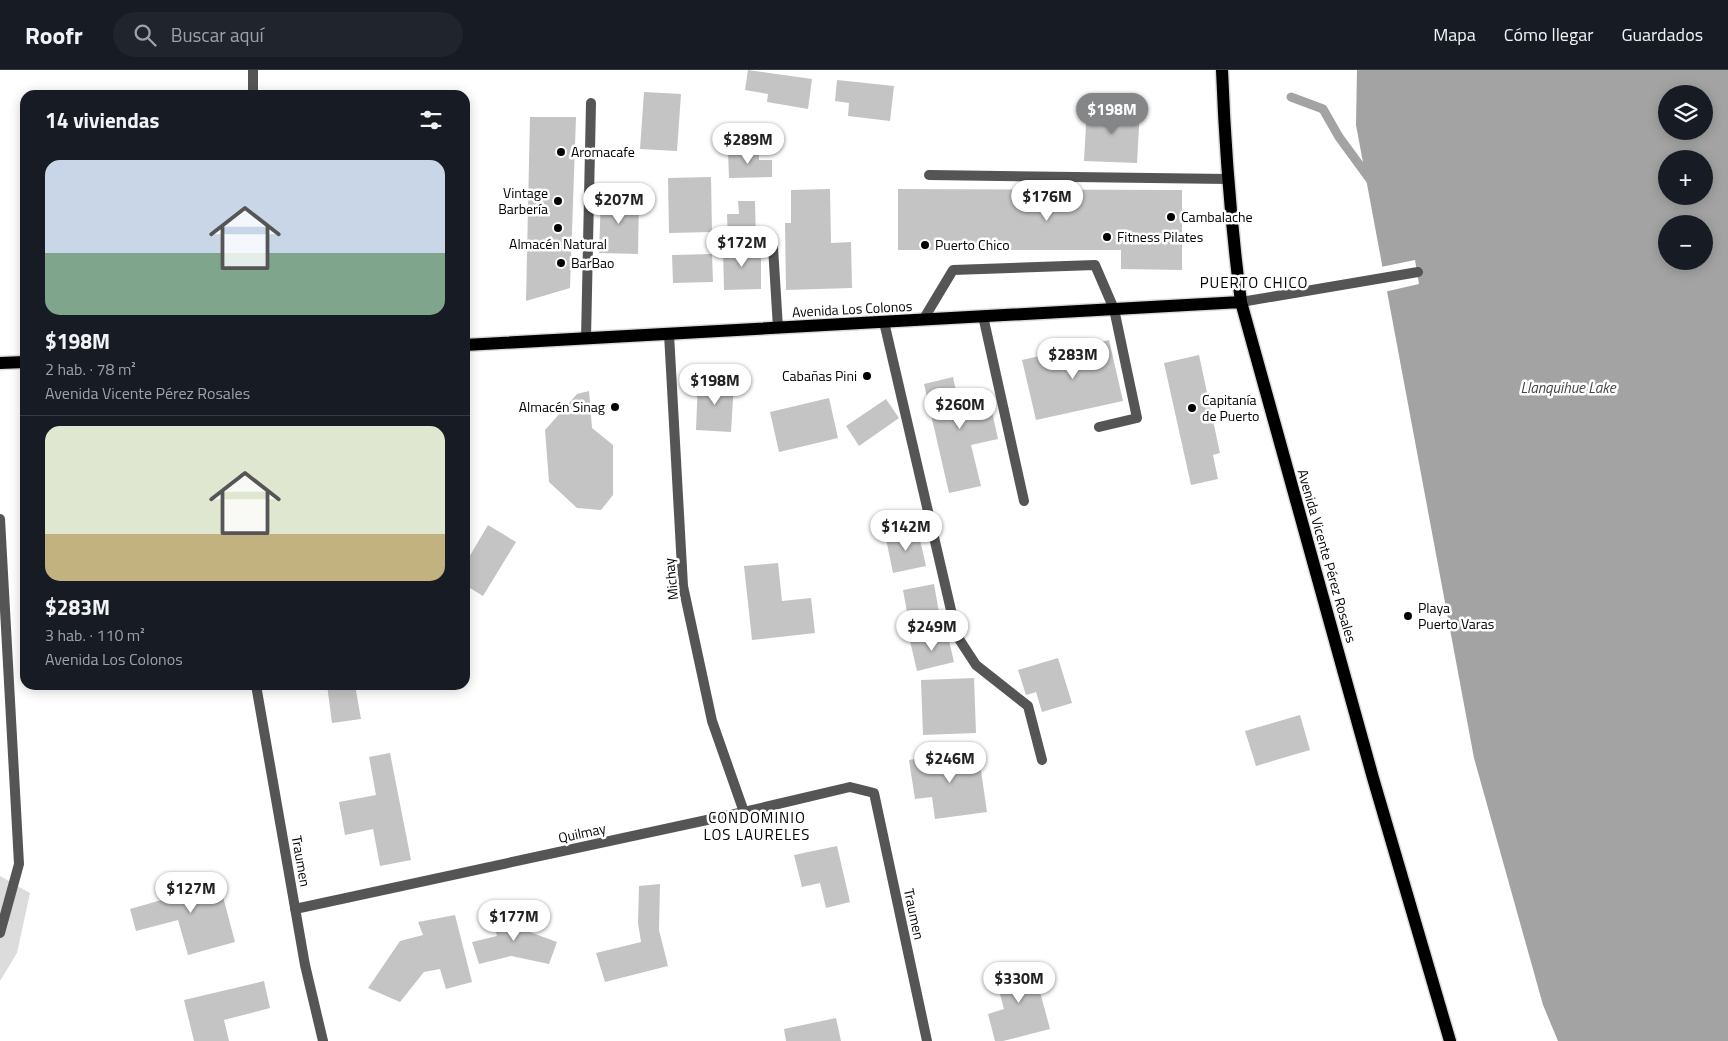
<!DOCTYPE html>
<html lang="es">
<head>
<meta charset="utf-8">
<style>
	:root { --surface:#171b24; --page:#20242c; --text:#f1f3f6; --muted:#9ea1a6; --line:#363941; --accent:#858687 }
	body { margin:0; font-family:"Titillium Web",sans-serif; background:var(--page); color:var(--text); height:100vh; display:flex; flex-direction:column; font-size:19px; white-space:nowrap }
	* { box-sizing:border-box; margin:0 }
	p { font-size:16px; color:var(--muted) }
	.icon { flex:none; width:28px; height:28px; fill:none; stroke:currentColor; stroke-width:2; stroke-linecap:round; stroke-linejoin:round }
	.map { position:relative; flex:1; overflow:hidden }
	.details { position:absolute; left:20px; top:20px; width:450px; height:600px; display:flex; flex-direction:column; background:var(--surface); border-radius:15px; box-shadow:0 2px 12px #0003 }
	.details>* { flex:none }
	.tools { position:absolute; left:1658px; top:15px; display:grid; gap:10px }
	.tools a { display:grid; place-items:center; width:55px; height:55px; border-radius:50%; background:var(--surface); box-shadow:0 2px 12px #0003; font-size:25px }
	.price { position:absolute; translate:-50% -42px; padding:0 11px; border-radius:18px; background:#fff; color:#222; font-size:16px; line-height:32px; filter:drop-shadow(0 1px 2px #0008) }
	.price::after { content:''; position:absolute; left:50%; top:30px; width:15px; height:11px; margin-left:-8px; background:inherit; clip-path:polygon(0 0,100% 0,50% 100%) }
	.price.current { background:var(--accent); color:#fff }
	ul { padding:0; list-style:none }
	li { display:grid; align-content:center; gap:10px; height:265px; padding:0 25px }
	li+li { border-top:1px solid var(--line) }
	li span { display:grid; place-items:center; height:155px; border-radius:15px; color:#555 }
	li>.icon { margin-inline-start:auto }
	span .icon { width:90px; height:90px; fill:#fffc; stroke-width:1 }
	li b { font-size:21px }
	h2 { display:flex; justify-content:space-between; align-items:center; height:60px; padding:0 25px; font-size:21px }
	header { display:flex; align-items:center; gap:30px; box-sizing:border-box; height:70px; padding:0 25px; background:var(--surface); border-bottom:1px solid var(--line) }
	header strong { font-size:24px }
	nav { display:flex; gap:28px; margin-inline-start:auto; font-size:18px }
	.search { width:350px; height:45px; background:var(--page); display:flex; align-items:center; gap:12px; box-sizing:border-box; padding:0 18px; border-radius:28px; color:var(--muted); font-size:19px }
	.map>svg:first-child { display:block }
	.green { fill:#dcdcdc }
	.water { fill:#a3a3a3; fill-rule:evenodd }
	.pier { fill:#fff }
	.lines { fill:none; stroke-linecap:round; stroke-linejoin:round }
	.stream { stroke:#a3a3a3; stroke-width:9 }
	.building { fill:#c4c4c4 }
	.primary-casing { stroke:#dbdbdb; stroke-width:15 }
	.lane { stroke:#555; stroke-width:10 }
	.street { stroke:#555; stroke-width:10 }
	.primary { stroke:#000; stroke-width:12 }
	.poi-dot { fill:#000; stroke:#fff; stroke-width:2 }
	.labels { text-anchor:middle; stroke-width:5; stroke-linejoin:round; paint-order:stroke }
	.poi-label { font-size:14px; fill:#000; stroke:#fff; text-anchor:start }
	.street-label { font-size:14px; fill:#000; stroke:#fff }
	.neighbourhood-label { font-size:15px; letter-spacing:1px; fill:#000; stroke:#fff }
	.water-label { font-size:15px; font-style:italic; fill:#444; stroke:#fff }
</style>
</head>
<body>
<header>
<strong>Roofr</strong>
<div class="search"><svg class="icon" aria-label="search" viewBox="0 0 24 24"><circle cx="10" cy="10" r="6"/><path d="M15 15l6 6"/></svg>Buscar aquí</div>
<nav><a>Mapa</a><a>Cómo llegar</a><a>Guardados</a></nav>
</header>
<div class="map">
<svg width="1728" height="971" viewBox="0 0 1728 971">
	<rect width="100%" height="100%" fill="#fff"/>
	<path class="green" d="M 0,806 L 30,823 L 17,883 L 0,911 Z"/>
	<path class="water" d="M 1357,0 L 1728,0 L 1728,971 L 1558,971 L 1543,935 L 1474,688 L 1356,55 ZM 1666,24 L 1704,24 L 1704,61 L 1666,61 ZM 1666,89 L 1704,89 L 1704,126 L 1666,126 ZM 1666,154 L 1704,154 L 1704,191 L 1666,191 Z"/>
	<path class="pier" d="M 1415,190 L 1419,214 L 1384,222 L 1381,197 Z"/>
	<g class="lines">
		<path class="stream" d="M 1291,27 L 1323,39 L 1339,67 L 1372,112"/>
	</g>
	<path class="building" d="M 748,0 L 812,9 L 808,39 L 767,32 L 768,24 L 745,20 Z
		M 837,10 L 894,16 L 890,51 L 848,46 L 849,33 L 835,31 Z
		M 644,22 L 681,24 L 677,81 L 640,79 Z
		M 1087,36 L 1140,39 L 1137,93 L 1084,91 Z
		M 530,47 L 576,47 L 570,218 L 526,231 Z
		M 759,80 L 759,90 L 772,90 L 772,107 L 729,108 L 728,81 Z
		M 711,107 L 712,162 L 669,163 L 668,108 Z
		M 830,119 L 831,173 L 851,172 L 852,218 L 786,220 L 785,153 L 791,153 L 791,120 Z
		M 898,119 L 1182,120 L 1182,200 L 1121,199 L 1121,180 L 898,180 Z
		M 601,126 L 639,127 L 638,184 L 599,183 Z
		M 738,131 L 755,131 L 756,173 L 728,174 L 727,144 L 739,144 Z
		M 761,177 L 761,219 L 724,220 L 723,178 Z
		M 712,184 L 713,212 L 673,213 L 672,185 Z
		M 1109,270 L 1123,331 L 1036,350 L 1022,290 Z
		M 1199,285 L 1220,383 L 1213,385 L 1218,409 L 1191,415 L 1164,293 Z
		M 953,307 L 957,326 L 987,319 L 998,369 L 971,375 L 981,416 L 949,423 L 924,314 Z
		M 698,311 L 734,312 L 731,362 L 696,360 Z
		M 589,321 L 592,358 L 613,375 L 613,425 L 601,440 L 577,438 L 549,412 L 545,360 L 577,324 Z
		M 829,328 L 838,368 L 779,382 L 770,342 Z
		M 886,329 L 899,348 L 859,376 L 846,356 Z
		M 488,455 L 516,472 L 483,526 L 465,515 L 465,494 Z
		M 918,461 L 926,496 L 893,503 L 886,469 Z
		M 778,493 L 782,531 L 811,528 L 815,563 L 752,570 L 744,496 Z
		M 934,514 L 940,548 L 909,553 L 903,520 Z
		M 947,562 L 954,592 L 917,601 L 910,571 Z
		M 1058,588 L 1072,633 L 1042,642 L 1036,622 L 1026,625 L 1018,600 Z
		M 974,608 L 976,663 L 923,665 L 921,610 Z
		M 327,615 L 355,615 L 361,649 L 332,653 Z
		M 1300,645 L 1310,680 L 1256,696 L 1245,661 Z
		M 978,680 L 987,742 L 935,749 L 932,727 L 915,729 L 909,690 Z
		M 390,683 L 411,790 L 380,796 L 373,759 L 345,765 L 339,732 L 376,725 L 369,687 Z
		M 837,776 L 850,832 L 826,838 L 820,813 L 802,817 L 794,785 Z
		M 217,804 L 235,872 L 188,885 L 178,850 L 136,861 L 130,839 L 165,829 L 162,819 Z
		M 660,814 L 659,860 L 668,896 L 605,912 L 596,883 L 641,872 L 638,853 L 639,816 Z
		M 523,841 L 527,861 L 557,872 L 549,894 L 511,886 L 479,894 L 472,872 L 497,866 L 493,851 Z
		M 455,845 L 472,912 L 446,919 L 440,899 L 424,902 L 400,932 L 368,918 L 400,871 L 423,865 L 418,852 Z
		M 1032,892 L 1050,959 L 1003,971 L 995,971 L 988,944 L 1004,939 L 994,902 Z
		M 264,911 L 270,938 L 224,950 L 229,971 L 194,971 L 184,930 Z
		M 836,948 L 841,971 L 786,971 L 784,959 Z"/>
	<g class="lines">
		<g class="primary-casing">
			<path id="primary" d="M 1222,0 C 1225,78 1231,155 1241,232 L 1373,708 L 1450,971
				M 465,275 L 1241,232
				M 0,293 L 25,292"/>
		</g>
		<path class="lane" d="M 929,105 L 1228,109
			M 773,177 L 778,258
			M 1241,232 L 1418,202
			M 983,246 L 1024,431
			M 923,250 L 953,200 L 1095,195 L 1114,239 L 1137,348 L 1099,357
			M 884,252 L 957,566 L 976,595 L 1028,636 L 1042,690
			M 586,269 L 591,33"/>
		<path class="street" d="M 253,0 L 253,25
			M 669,264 L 683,516 L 712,651 L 744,742
			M 0,449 L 19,794 L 0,863
			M 256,615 L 305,895 L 323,971
			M 295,839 L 744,742 L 850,717 L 874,723 L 927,971"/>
		<use href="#primary" class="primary"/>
	</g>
	<g class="poi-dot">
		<circle cx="561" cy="82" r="5"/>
		<circle cx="558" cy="131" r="5"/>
		<circle cx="1171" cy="147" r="5"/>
		<circle cx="558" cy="158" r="5"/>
		<circle cx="1107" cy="167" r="5"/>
		<circle cx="925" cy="175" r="5"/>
		<circle cx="561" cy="193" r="5"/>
		<circle cx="867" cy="306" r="5"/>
		<circle cx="615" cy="337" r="5"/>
		<circle cx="1192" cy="338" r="5"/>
		<circle cx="1408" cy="546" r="5"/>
	</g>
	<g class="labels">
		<g class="poi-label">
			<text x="571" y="87">Aromacafe</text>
			<text x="548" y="128" text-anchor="end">Vintage<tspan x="548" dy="16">Barbería</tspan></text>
			<text x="1181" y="152">Cambalache</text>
			<text x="1117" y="172">Fitness Pilates</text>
			<text x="558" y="179" text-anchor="middle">Almacén Natural</text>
			<text x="935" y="180">Puerto Chico</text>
			<text x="571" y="198">BarBao</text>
			<text x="857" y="311" text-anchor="end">Cabañas Pini</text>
			<text x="1202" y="335">Capitanía<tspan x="1202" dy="16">de Puerto</tspan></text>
			<text x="605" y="342" text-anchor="end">Almacén Sinag</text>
			<text x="1418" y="543">Playa<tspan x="1418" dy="16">Puerto Varas</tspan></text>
		</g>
		<g class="street-label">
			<text transform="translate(852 239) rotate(-3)" y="5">Avenida Los Colonos</text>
			<text transform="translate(1327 486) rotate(74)" y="5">Avenida Vicente Pérez Rosales</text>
			<text transform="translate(671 509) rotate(-96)" y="5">Michay</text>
			<text transform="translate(582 763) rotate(-12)" y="5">Quilmay</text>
			<text transform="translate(301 791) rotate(80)" y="5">Traumen</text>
			<text transform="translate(914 844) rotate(78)" y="5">Traumen</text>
		</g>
		<g class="neighbourhood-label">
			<text x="1254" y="218">PUERTO CHICO</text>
			<text x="757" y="753">CONDOMINIO<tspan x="757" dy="17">LOS LAURELES</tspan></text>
		</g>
		<g class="water-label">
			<text x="1568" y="323">Llanquihue Lake</text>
		</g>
	</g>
</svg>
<div class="tools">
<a><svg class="icon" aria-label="layers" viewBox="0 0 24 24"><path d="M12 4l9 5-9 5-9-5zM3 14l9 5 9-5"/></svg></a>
<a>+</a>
<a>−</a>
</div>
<b class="price current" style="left:1112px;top:65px">$198M</b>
<b class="price" style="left:748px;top:95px">$289M</b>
<b class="price" style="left:1047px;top:152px">$176M</b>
<b class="price" style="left:619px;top:155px">$207M</b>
<b class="price" style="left:742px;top:198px">$172M</b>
<b class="price" style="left:1073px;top:310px">$283M</b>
<b class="price" style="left:715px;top:336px">$198M</b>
<b class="price" style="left:960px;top:360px">$260M</b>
<b class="price" style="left:906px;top:482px">$142M</b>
<b class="price" style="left:932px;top:582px">$249M</b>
<b class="price" style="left:950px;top:714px">$246M</b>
<b class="price" style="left:191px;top:844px">$127M</b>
<b class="price" style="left:514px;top:872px">$177M</b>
<b class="price" style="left:1019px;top:934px">$330M</b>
<section class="details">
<h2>14 viviendas<svg class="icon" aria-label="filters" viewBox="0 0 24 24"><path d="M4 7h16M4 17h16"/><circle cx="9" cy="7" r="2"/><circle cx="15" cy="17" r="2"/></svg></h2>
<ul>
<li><span style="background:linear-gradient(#c9d6e8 60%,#7fa58c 0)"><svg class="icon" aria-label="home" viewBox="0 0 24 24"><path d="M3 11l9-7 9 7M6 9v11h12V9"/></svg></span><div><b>$198M</b><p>2 hab. · 78 m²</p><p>Avenida Vicente Pérez Rosales</p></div></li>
<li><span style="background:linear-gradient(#dfe7d0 70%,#c2b280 0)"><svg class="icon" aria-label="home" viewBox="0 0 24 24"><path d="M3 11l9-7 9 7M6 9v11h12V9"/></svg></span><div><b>$283M</b><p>3 hab. · 110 m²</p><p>Avenida Los Colonos</p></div></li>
</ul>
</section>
</div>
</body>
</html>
